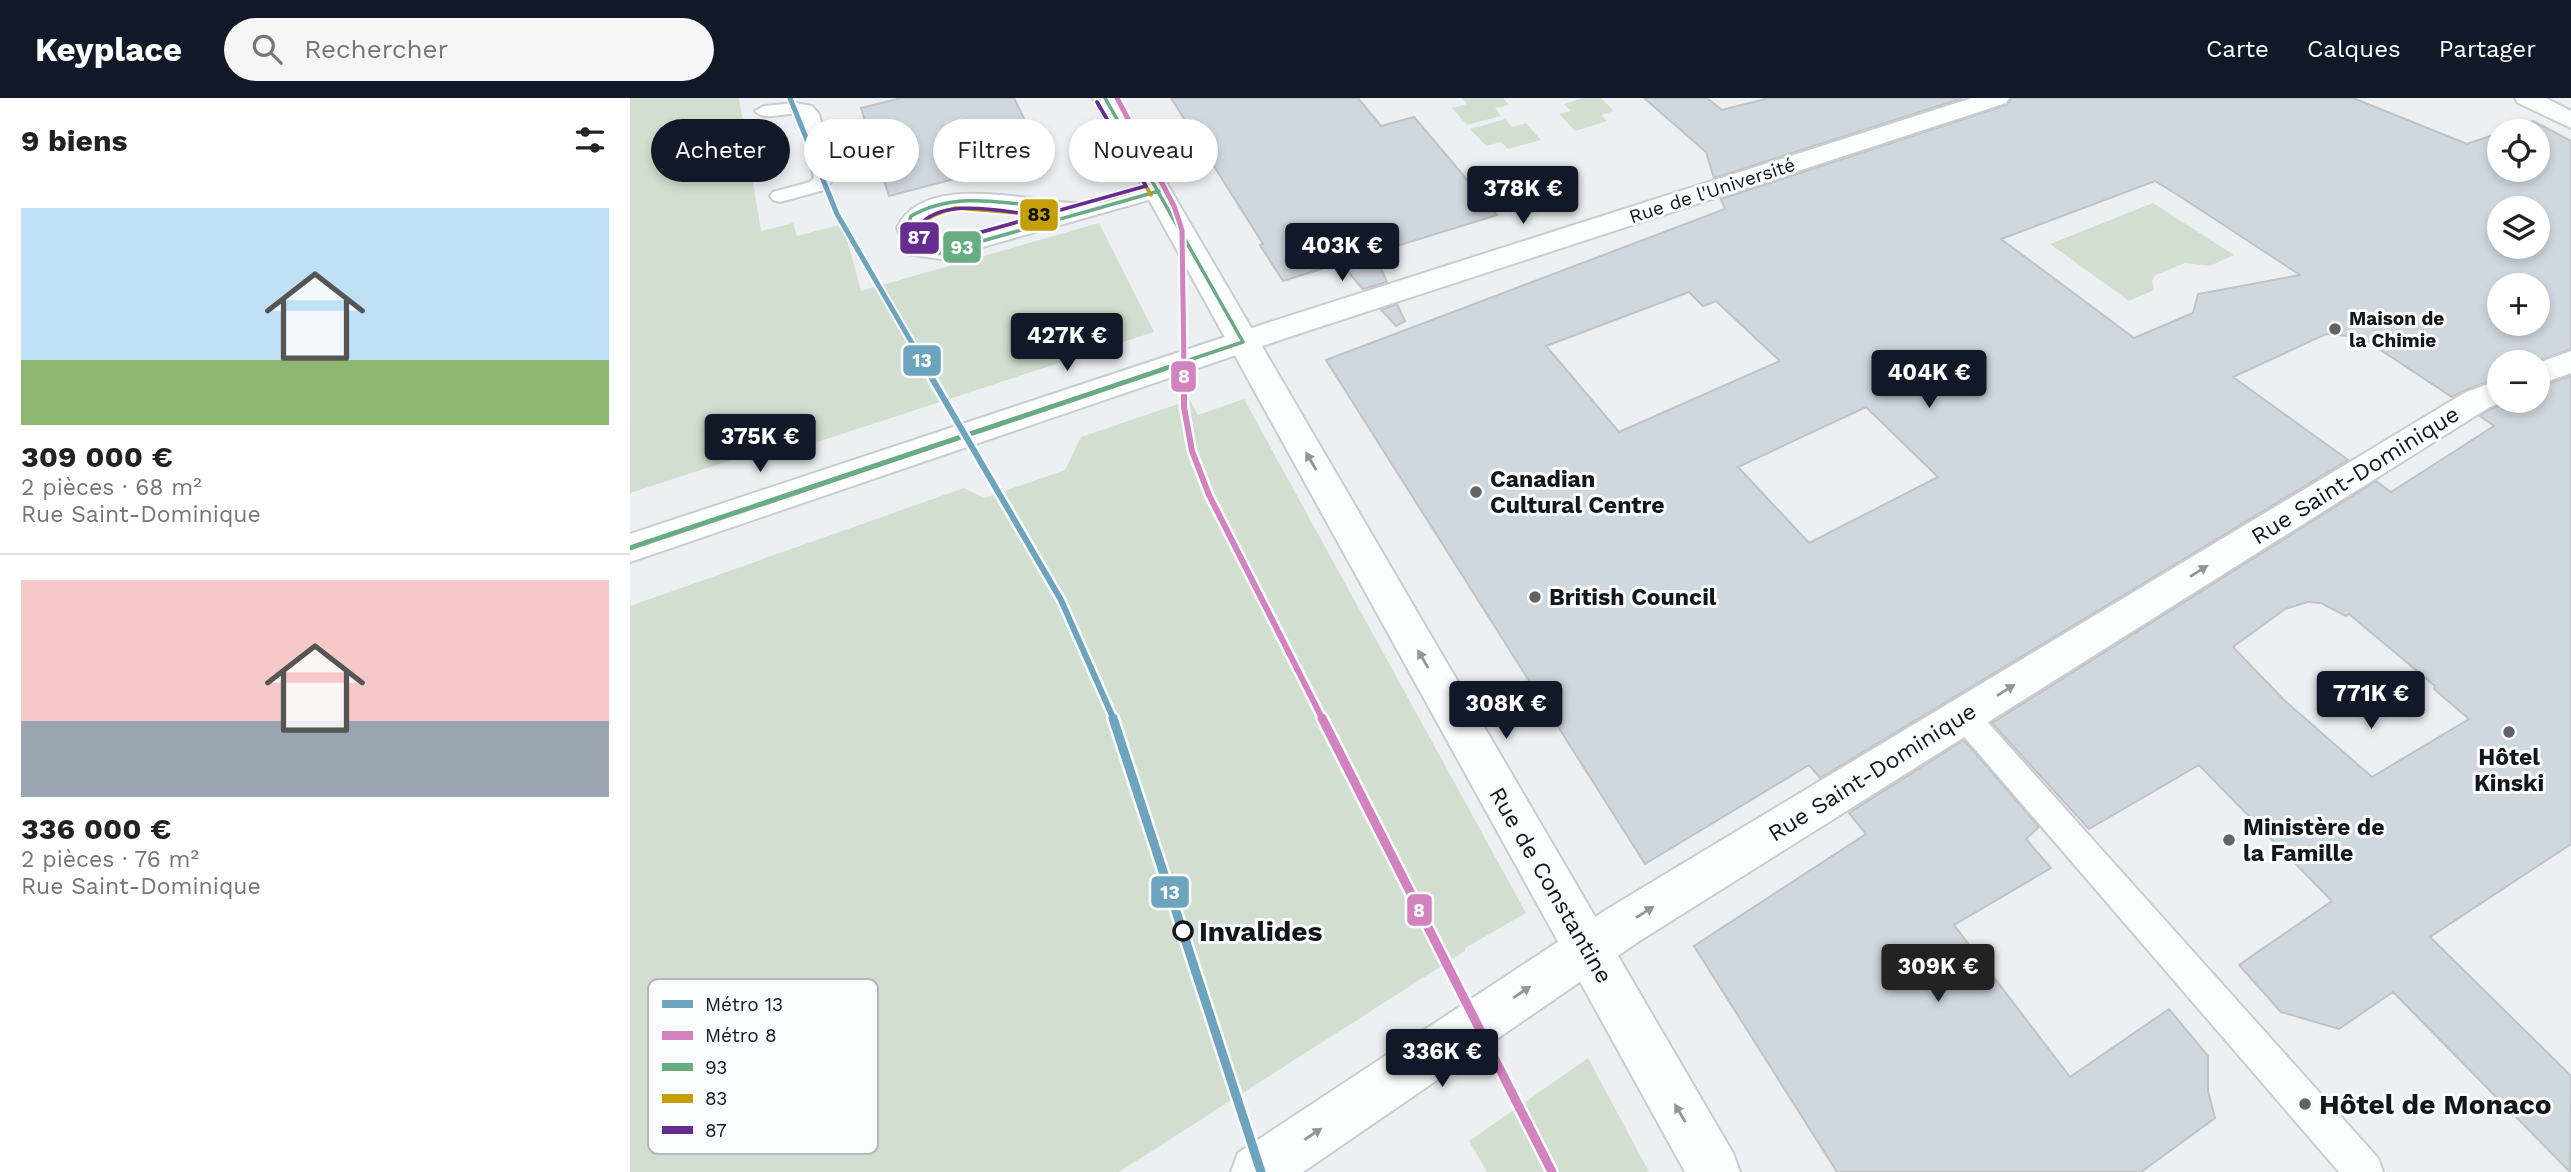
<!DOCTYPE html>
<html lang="fr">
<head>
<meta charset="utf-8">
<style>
	:root { --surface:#fff; --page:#f6f6f6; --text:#222; --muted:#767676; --line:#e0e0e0; --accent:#111827 }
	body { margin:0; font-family:"Work Sans",sans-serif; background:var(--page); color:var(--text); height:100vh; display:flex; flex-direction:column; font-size:26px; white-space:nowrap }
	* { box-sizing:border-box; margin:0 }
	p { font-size:23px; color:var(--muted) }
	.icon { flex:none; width:38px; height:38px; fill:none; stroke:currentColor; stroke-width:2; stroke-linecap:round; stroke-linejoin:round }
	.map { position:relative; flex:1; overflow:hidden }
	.side { display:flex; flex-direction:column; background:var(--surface); width:630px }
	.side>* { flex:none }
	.banner { position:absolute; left:21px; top:21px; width:665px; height:63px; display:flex; gap:14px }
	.buttons { position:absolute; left:1857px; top:21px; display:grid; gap:14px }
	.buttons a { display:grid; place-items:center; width:63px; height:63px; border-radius:50%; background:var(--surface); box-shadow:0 4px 10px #0003; font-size:35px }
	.price { position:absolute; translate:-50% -60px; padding:0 16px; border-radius:7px; background:var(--accent); color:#fff; font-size:23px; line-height:46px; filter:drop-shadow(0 2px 4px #0008) }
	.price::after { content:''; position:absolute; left:50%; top:42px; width:21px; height:16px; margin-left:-10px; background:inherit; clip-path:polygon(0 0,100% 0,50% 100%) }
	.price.on { background:#222; color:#fff }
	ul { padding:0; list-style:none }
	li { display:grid; align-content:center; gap:14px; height:371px; padding:0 21px }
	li+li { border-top:2px solid var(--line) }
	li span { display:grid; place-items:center; height:217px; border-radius:0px; color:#555 }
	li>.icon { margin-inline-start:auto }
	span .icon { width:126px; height:126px; fill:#fffc; stroke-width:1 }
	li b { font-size:30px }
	h2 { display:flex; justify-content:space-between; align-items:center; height:84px; padding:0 21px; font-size:30px }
	.tag { padding:0 24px; border-radius:32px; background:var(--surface); box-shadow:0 4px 10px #0003; font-size:24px; line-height:63px }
	.tag.on { background:var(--accent); color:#fff }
	header { display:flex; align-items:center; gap:42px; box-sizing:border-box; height:98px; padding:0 35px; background:var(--accent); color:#fff }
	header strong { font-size:33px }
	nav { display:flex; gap:38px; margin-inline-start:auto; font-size:24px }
	.search { width:490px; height:63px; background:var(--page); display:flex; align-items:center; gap:18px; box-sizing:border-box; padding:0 24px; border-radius:38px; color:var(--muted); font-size:26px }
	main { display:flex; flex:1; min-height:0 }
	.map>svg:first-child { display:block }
	.green { fill:#d2dfd0 }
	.building { fill:#d0d8df; stroke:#c0c2c5; stroke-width:2; fill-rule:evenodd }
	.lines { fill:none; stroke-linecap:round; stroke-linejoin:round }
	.lane-casing { stroke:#cacccf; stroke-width:4 }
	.street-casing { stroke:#cacccf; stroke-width:4 }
	.secondary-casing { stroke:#cacccf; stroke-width:4 }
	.lane { fill:#fcfdfd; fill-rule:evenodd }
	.street { fill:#fcfdfd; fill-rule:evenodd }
	.secondary { fill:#fcfdfd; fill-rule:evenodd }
	.bus-1-far1-casing { stroke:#fbfcff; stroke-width:7 }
	.bus-1-casing { stroke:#fbfcff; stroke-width:10 }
	.bus-2-casing { stroke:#fbfcff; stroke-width:7 }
	.bus-3-casing { stroke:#fbfcff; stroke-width:7 }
	.bus-1-far1 { stroke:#68ac82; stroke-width:3.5 }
	.bus-1 { stroke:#68ac82; stroke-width:5 }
	.bus-2 { stroke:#c49f08; stroke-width:3.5 }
	.bus-3 { stroke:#652d91; stroke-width:3.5 }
	.metro-1-far2-casing { stroke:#fbfcff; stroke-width:9 }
	.metro-1-far1-casing { stroke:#fbfcff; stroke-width:11 }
	.metro-1-casing { stroke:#fbfcff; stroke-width:14 }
	.metro-2-far2-casing { stroke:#fbfcff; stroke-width:9 }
	.metro-2-far1-casing { stroke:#fbfcff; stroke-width:11 }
	.metro-2-casing { stroke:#fbfcff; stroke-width:14 }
	.metro-1-far2 { stroke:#6ca4bd; stroke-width:5 }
	.metro-1-far1 { stroke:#6ca4bd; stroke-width:6 }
	.metro-1 { stroke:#6ca4bd; stroke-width:9 }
	.metro-2-far2 { stroke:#d282be; stroke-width:5 }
	.metro-2-far1 { stroke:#d282be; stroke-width:6 }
	.metro-2 { stroke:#d282be; stroke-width:9 }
	.oneway { fill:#949596 }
	.poi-dot { fill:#606265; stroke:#fbfcff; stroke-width:2.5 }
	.stop-dot { fill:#fbfcff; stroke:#141618; stroke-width:3.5 }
	.labels { text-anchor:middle; stroke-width:6; stroke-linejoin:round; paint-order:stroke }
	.far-street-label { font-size:19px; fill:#141618; stroke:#fbfcff }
	.far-poi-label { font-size:19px; font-weight:bold; fill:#141618; stroke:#fbfcff; text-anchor:start }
	.street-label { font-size:23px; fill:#141618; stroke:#fbfcff }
	.poi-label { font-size:23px; font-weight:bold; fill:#141618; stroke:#fbfcff; text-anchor:start }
	.near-stop-label { font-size:28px; font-weight:bold; fill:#141618; stroke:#fbfcff; text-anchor:start }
	.near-poi-label { font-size:28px; font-weight:bold; fill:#141618; stroke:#fbfcff; text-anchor:start }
	.key { fill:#fbfcff; stroke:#b6b7ba; stroke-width:2 }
	.key-label { font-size:19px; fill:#141618 }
	.line-badge { stroke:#fbfcff; stroke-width:2.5 }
	.badge-label { font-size:19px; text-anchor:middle; font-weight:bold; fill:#fff }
	.pale-badge-label { font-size:19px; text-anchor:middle; font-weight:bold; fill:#111 }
</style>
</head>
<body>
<header>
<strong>Keyplace</strong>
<div class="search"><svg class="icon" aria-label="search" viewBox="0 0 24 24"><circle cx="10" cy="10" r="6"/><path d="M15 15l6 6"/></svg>Rechercher</div>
<nav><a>Carte</a><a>Calques</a><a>Partager</a></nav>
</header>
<main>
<section class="side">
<h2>9 biens<svg class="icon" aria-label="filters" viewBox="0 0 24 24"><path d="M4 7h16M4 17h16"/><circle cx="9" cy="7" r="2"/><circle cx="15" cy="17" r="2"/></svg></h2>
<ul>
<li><span style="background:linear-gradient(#bfe0f5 70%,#8fb573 0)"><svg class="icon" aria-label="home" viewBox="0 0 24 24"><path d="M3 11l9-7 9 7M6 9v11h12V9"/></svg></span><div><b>309 000 €</b><p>2 pièces · 68 m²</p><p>Rue Saint-Dominique</p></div></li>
<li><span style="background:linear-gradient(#f6c9c9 65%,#9aa5b1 0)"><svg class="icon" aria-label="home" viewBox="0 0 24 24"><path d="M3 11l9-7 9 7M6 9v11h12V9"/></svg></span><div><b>336 000 €</b><p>2 pièces · 76 m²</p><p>Rue Saint-Dominique</p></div></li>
</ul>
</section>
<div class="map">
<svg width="1941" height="1074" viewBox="0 0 1941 1074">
	<rect width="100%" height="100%" fill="#edf0f3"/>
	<path class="green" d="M 0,0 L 109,0 L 131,133 L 163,125 L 167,138 L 213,126 L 231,193 L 469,125 L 524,234 L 175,348 L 173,339 L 0,395 Z
		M 832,0 L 873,0 L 879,7 L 865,10 L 871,18 L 837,27 L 822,10 L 837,6 Z
		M 954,0 L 971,0 L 984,13 L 971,17 L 977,23 L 945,33 L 929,16 L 941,13 L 934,6 Z
		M 875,21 L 882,29 L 896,25 L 911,42 L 878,51 L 871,44 L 856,48 L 840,31 Z
		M 1523,105 L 1604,157 L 1580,168 L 1555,165 L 1526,177 L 1522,182 L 1524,192 L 1499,203 L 1420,146 Z
		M 614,301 L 896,815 L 835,850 L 835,853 L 489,1074 L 0,1074 L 0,508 L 334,390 L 354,400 L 435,372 L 451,339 L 560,302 L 568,317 Z
		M 958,960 L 1019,1074 L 857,1074 L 839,1043 Z"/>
	<path class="building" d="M 271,0 L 384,0 L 412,58 L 259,98 L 231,10 Z
		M 541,0 L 728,0 L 751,28 L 784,19 L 867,117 L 744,155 L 757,184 L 733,191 L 710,165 L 653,183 L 630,147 L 633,146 Z
		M 1014,0 L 1077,0 L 1092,12 L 1139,0 L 1333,0 L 1084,80 L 1076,54 Z
		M 1382,0 L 1723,0 L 1837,46 L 1869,35 L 1869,72 L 1908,72 L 1908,33 L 1873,33 L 1903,23 L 1941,43 L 1941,251 L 1906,264 L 1869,264 L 1869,280 L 1835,292 L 1822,299 L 1731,239 L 1696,236 L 1603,279 L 1718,362 L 1190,680 L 1179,667 L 1015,766 L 696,262 L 1095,111 L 1091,101 L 1377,7 ZM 1525,83 L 1551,99 L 1670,177 L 1568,196 L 1563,215 L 1504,240 L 1371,141 ZM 1869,110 L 1908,110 L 1908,149 L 1869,149 ZM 1869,187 L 1908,187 L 1908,226 L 1869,226 ZM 1059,194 L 1073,208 L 1086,203 L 1150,263 L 989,334 L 916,248 ZM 1236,309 L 1308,379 L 1179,445 L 1108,369 Z
		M 767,206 L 775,223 L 766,228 L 751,212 Z
		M 1941,278 L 1941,746 L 1800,839 L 1941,978 L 1940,1074 L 1763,894 L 1709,931 L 1651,914 L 1609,867 L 1702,803 L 1569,667 L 1459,731 L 1362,625 L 1746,383 L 1761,394 L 1864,328 L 1850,318 L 1859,312 L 1878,303 L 1908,303 L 1908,289 ZM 1677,504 L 1691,505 L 1716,518 L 1719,516 L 1805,588 L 1804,591 L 1839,621 L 1742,679 L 1654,602 L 1603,549 L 1655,511 Z
		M 1334,642 L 1409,729 L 1396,741 L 1421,770 L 1324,827 L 1440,979 L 1539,911 L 1578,958 L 1578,993 L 1585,1020 L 1511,1074 L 1207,1074 L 1064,848 L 1236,736 L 1219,715 Z"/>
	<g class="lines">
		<g class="lane-casing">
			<path id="lane" d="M 165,5 L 182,8 L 189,16 L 204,81 L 194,92 L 150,104 L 143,102 L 140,98 L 143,94 L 180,84 L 184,80 L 171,17 C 157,12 136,25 125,13 L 134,8 Z
				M 529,87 L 536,89 L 539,93 L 536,97 L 310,161 L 277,156 L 267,130 C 294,71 406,106 457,106 C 477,107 508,92 529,87 ZM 326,107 L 427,116 L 309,149 L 293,147 L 287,130 C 294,115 311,111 326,107 Z
				M 1334,605 L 1344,609 L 1748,1060 L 1753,1074 L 1709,1074 L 1324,627 L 1319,618 L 1324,609 Z"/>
		</g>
		<g class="street-casing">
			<path id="street" d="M 1342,0 L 1379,0 L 1376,5 L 662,238 L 0,464 L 0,436 L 640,224 Z
				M 1885,0 L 1916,0 L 1941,13 L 1941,30 L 1888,5 Z
				M 1941,253 L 1941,275 L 1908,287 L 1908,265 Z
				M 1869,282 L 1869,303 L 1875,303 L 1858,310 L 1011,842 L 673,1074 L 601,1074 L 608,1055 L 979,810 L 1836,294 Z"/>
		</g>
		<g class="secondary-casing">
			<path id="secondary" d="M 463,0 L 487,0 L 1103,1055 L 1110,1074 L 1055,1074 Z"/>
		</g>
		<use href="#lane" class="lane"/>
		<use href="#street" class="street"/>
		<use href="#secondary" class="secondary"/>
		<g class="bus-1-far1-casing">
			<path id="bus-1-far1" d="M 475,0 L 613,244 L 532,271
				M 398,107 C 357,102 318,97 281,118 L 277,131 L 284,152 L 310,155 L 529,93"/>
		</g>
		<g class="bus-1-casing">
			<path id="bus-1" d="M 0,450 L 537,270"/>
		</g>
		<g class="bus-2-casing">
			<path id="bus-2" d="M 467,4 L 521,97
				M 326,110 L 412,117 L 309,146 L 291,144 L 286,131 C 297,119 310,114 326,110 Z"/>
		</g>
		<g class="bus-3-casing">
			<path id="bus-3" d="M 397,116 C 365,112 310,100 288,129 L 290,144 L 309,146 L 516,88 L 467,4"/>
		</g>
		<use href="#bus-1-far1" class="bus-1-far1"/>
		<use href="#bus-1" class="bus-1"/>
		<use href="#bus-2" class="bus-2"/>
		<use href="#bus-3" class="bus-3"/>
		<g class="metro-1-far2-casing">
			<path id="metro-1-far2" d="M 160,0 L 207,116 L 297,271"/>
		</g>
		<g class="metro-1-far1-casing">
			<path id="metro-1-far1" d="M 296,270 L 431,502 L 484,622"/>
		</g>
		<g class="metro-1-casing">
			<path id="metro-1" d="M 483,620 L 631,1074"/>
		</g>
		<g class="metro-2-far2-casing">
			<path id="metro-2-far2" d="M 487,0 L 544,108 L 552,132 L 554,271"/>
		</g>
		<g class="metro-2-far1-casing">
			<path id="metro-2-far1" d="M 554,270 L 554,309 L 562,353 L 579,397 L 693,622"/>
		</g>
		<g class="metro-2-casing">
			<path id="metro-2" d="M 692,620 L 922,1074"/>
		</g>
		<use href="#metro-1-far2" class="metro-1-far2"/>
		<use href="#metro-1-far1" class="metro-1-far1"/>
		<use href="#metro-1" class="metro-1"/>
		<use href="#metro-2-far2" class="metro-2-far2"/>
		<use href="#metro-2-far1" class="metro-2-far1"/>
		<use href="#metro-2" class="metro-2"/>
	</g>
	<defs><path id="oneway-solid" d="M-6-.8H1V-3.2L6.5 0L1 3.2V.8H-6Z" transform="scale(1.75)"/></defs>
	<g class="oneway">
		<use href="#oneway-solid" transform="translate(681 363) rotate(-120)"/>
		<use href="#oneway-solid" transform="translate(1569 473) rotate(-32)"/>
		<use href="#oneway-solid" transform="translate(793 561) rotate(-120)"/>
		<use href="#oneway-solid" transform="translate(1376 592) rotate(-32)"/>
		<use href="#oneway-solid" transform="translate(1015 814) rotate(-32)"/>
		<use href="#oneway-solid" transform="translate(892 894) rotate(-34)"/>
		<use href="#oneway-solid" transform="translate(1050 1015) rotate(-120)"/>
		<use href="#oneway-solid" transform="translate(683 1036) rotate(-34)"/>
	</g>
	<g class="poi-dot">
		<circle cx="1705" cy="231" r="7"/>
		<circle cx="846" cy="394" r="7"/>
		<circle cx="905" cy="499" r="7"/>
		<circle cx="1879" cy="634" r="7"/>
		<circle cx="1599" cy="742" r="7"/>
		<circle cx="1675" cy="1006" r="7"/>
	</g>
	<circle class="stop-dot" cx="553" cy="833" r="9"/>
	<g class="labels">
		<g class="far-street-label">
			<text transform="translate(1082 92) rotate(-18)" y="7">Rue de l'Université</text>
		</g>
		<g class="far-poi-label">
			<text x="1719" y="227">Maison de<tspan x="1719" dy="22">la Chimie</tspan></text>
		</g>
		<g class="street-label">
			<text transform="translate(1725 377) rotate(-32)" y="8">Rue Saint-Dominique</text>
			<text transform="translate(1242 674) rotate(-32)" y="8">Rue Saint-Dominique</text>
			<text transform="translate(921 787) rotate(60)" y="8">Rue de Constantine</text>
		</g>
		<g class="poi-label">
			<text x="860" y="389">Canadian<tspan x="860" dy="26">Cultural Centre</tspan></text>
			<text x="919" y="507">British Council</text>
			<text x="1879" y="667" text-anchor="middle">Hôtel<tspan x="1879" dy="26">Kinski</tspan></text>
			<text x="1613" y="737">Ministère de<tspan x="1613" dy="26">la Famille</tspan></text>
		</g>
		<g class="near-stop-label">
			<text x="569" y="843">Invalides</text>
		</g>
		<g class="near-poi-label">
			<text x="1689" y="1016">Hôtel de Monaco</text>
		</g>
	</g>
	<rect x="18" y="881" width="230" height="175" rx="10" class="key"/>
	<rect x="32" y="902" width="31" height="8" fill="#6ca4bd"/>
	<rect x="32" y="933" width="31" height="9" fill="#d282be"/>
	<rect x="32" y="965" width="31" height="8" fill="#68ac82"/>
	<rect x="32" y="996" width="31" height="9" fill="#c49f08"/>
	<rect x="32" y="1028" width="31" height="8" fill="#652d91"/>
	<g class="key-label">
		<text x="75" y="913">Métro 13</text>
		<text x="75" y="944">Métro 8</text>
		<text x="75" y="976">93</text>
		<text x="75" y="1007">83</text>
		<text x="75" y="1039">87</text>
	</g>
	<g class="line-badge">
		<rect x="389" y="100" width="40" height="34" rx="7" fill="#c49f08"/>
		<rect x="269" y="123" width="41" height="34" rx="7" fill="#652d91"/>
		<rect x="312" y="132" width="40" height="34" rx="7" fill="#68ac82"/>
		<rect x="272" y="246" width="40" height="33" rx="7" fill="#6ca4bd"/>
		<rect x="540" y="262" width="27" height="33" rx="7" fill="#d282be"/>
		<rect x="520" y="777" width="40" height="34" rx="7" fill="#6ca4bd"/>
		<rect x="776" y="795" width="27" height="34" rx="7" fill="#d282be"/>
	</g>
	<g class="badge-label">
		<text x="289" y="146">87</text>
		<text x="332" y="156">93</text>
		<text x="292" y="269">13</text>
		<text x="554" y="285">8</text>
		<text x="540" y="801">13</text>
		<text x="789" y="819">8</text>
	</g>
	<g class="pale-badge-label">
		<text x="409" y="123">83</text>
	</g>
</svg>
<div class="buttons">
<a><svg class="icon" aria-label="locate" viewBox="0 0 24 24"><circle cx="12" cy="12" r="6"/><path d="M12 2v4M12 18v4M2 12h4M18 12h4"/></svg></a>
<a><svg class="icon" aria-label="layers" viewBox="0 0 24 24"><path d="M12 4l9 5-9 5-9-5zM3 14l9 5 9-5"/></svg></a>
<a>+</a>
<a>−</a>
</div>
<b class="price" style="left:893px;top:128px">378K €</b>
<b class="price" style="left:712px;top:185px">403K €</b>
<b class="price" style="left:437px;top:275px">427K €</b>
<b class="price" style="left:1299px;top:312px">404K €</b>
<b class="price" style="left:130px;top:376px">375K €</b>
<b class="price" style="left:1741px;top:633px">771K €</b>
<b class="price" style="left:876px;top:643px">308K €</b>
<b class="price on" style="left:1308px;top:906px">309K €</b>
<b class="price" style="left:812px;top:991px">336K €</b>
<div class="banner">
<a class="tag on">Acheter</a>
<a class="tag">Louer</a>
<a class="tag">Filtres</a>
<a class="tag">Nouveau</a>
</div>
</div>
</main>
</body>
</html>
